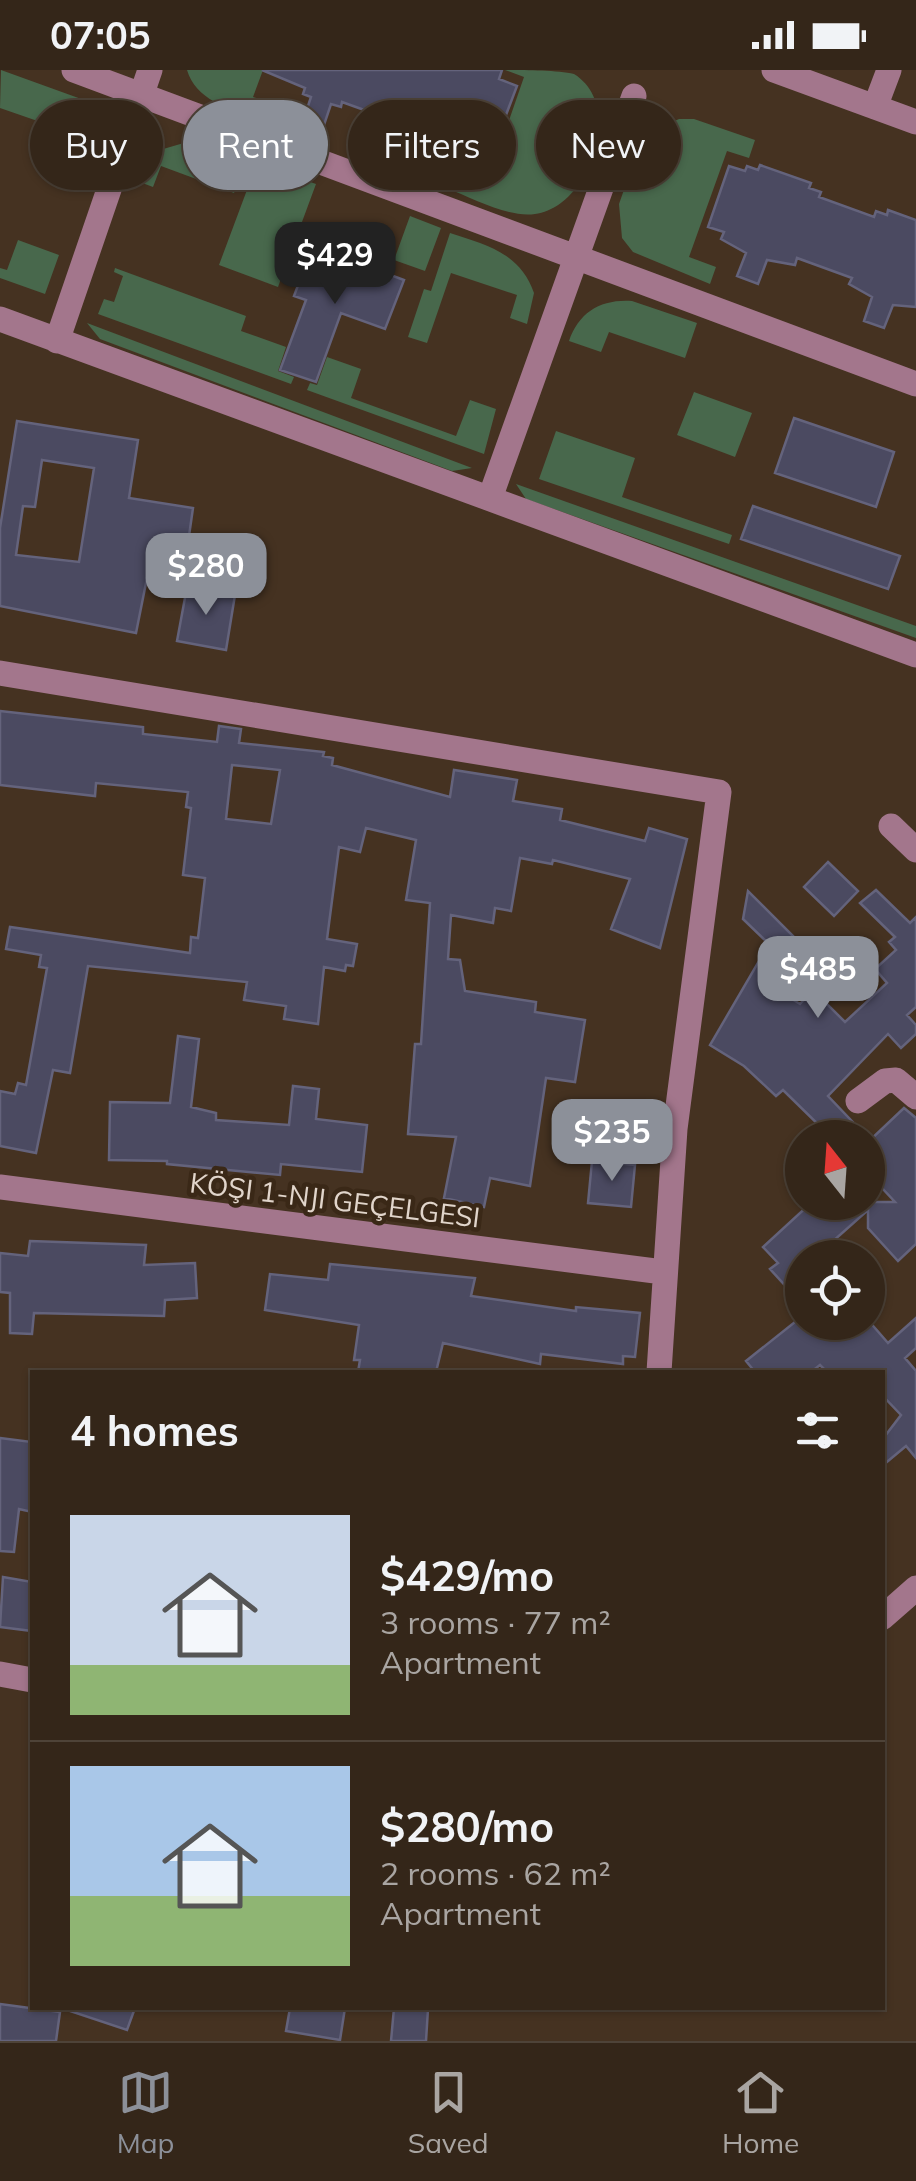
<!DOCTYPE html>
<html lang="en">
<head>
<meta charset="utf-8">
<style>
	:root { --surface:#342619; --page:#3f3226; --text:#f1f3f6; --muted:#a9a5a2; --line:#4e4338; --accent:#8c9099 }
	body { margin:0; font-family:Mulish,sans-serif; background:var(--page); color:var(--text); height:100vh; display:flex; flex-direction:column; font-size:38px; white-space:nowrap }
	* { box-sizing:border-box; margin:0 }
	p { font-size:32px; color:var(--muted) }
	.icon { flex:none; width:55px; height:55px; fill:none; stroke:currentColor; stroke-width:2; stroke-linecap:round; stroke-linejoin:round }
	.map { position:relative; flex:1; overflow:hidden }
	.side { position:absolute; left:30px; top:1300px; width:855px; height:640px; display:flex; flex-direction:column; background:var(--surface); border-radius:0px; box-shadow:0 2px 8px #0004,0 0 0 2px var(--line) }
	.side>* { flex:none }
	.top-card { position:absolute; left:30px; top:30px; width:858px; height:90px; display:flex; gap:20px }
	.needle { width:65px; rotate:343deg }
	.buttons { position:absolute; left:785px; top:1050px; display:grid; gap:20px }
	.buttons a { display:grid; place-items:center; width:100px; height:100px; border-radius:50%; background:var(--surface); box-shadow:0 2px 8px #0004,0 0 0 2px var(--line); font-size:50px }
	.price { position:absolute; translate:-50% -85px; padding:0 22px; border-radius:20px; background:var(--accent); color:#fff; font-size:32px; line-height:65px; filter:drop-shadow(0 2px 5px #0008) }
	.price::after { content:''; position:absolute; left:50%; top:60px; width:30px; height:22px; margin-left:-15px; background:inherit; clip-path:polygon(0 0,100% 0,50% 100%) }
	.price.current { background:#222; color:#fff }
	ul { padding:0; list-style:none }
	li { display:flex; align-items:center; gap:30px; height:250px; padding:0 40px }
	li+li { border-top:2px solid var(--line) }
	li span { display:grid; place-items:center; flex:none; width:280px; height:200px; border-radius:0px; color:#555 }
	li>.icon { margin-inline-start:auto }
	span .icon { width:120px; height:120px; fill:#fffc; stroke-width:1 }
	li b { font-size:42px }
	h2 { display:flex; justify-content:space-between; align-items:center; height:120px; padding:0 40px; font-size:42px }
	.tag { padding:0 35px; border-radius:45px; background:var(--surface); box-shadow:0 2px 8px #0004,0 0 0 2px var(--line); font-size:35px; line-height:90px }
	.tag.current { background:var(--accent); color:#fff }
	.status { display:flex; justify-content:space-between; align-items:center; height:70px; padding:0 50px; background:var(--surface); direction:ltr }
	.status svg { height:28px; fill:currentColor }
	.menu { display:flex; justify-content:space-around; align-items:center; height:140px; border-top:2px solid var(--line); background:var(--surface); font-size:28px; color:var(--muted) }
	.menu a { display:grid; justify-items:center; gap:5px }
	.menu .current { color:var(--accent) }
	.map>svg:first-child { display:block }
	.green { fill:#48684c }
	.building { fill:#4b4a61; stroke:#64637c; stroke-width:2.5; fill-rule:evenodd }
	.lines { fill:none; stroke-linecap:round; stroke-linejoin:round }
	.minor { stroke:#a3768c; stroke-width:25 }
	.labels { text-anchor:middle; stroke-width:9; stroke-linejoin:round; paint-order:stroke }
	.street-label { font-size:28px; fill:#e1d5cb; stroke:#3a2817 }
</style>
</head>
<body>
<div class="status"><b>07:05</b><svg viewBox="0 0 49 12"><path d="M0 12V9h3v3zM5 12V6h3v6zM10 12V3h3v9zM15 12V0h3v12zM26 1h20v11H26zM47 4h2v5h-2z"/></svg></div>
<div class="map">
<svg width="916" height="1971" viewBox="0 0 916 1971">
	<rect width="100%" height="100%" fill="#453221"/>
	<path class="green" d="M 1,0 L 84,30 L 99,58 L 92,95 L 68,86 L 75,64 L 0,38 Z
		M 187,0 L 263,0 L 253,27 L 285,38 L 279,55 C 247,44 198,37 187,0 Z
		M 505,0 C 524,0 557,0 574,4 C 626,36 589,137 535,144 C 507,148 471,127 446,118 L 452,100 L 488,111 L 524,7 Z
		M 679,49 L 694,49 L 755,70 L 749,88 L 727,81 L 689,187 L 716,197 L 710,214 L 633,182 L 622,168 L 619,134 L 640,74 L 649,62 Z
		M 194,70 L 247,89 L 234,123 L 161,96 L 153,117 L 137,111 L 153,82 Z
		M 257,93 L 316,114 L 278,217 L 219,195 Z
		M 410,146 L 441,158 L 425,201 L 394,190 Z
		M 450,163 C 487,175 520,183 534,223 L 527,254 L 510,248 L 517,225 L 451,203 L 427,273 L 408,267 L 424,219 L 431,221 Z
		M 18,170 L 59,185 L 45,224 L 0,208 L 0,198 L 7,200 Z
		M 115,198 L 246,246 L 241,261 L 286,277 L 278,301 L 294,307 L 291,314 L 98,244 L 104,229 L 114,232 L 123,206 L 114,202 Z
		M 632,231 L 697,253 L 685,288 L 609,262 L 601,282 L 569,271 C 579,242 601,229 632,231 Z
		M 87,253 L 472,398 L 452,401 L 100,269 Z
		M 327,287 L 361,299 L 351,328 L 456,366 L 470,330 L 496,339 L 484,384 L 307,320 L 310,313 L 317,315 Z
		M 694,322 L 752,343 L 735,387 L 677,365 Z
		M 556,361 L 635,388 L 622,427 L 732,465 L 729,474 L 539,409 Z
		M 516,414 L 916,556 L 916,568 L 526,429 Z"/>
	<path class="building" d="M 262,0 L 502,0 L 499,9 L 517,16 L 493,79 L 475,73 L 474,79 L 454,72 L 452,77 L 443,74 L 436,96 L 416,89 L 423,67 L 415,64 L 417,59 L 342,32 L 341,37 L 331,34 L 324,55 L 304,48 L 311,27 L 303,24 L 305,18 Z
		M 760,95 L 811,113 L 809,118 L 821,122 L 819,127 L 874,147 L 876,141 L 887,145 L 888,140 L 916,150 L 916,237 L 893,235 L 884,258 L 864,251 L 872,227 L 849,214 L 852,208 L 797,188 L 795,195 L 767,190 L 758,214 L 737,206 L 746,183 L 721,169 L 724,162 L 708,157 L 729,96 L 745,101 L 747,96 L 758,100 Z
		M 313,176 L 404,210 L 385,259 L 341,243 L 316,312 L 280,300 L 306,230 L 294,226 Z
		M 794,348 L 894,382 L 876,437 L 775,403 Z
		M 17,351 L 138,370 L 129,428 L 193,438 L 183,508 L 148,503 L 136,563 L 0,536 L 0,458 ZM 42,390 L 94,398 L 79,492 L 16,485 L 23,436 L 35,437 Z
		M 753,436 L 900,486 L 888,519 L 741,469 Z
		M 187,517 L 235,525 L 226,580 L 177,571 Z
		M 0,641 L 143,657 L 143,664 L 217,672 L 219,656 L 241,659 L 239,673 L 324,682 L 323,686 L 333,688 L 332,695 L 450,727 L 454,700 L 517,710 L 513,731 L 562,739 L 560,750 L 645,771 L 649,758 L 687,769 L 660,878 L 611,859 L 630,809 L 553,790 L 552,794 L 520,788 L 511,841 L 495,838 L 493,853 L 451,845 L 448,889 L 460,890 L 465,921 L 536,932 L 535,942 L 585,950 L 575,1012 L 546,1008 L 530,1116 L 490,1108 L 484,1137 L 444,1128 L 456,1067 L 408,1064 L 415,974 L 421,974 L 430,833 L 406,830 L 416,770 L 366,758 L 360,782 L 339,777 L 327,869 L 357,874 L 353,896 L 346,895 L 345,901 L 324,897 L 318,954 L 284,949 L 286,936 L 244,930 L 247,912 L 88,896 L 70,1003 L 53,1000 L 36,1083 L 0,1076 L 0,1021 L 15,1024 L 18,1013 L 26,1015 L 47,898 L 39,897 L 41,885 L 6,879 L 10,857 L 190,883 L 191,867 L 198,868 L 205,808 L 183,805 L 191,738 L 186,737 L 188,722 L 96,713 L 95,726 L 0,715 ZM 232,695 L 280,700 L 271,754 L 226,749 Z
		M 828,792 L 858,821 L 834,846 L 804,817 Z
		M 876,820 L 910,853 L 916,847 L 916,937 L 907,945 L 916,955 L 916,964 L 901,978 L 888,964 L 828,1026 L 868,1068 L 832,1068 L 783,1020 L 776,1026 L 744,996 L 710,975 L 769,874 L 743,849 L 748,821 L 799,872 L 761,910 L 800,934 L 813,920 L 845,952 L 887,913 L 875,899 L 896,880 L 889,872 L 895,867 L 860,833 Z
		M 178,966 L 199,969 L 191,1037 L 216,1043 L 216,1050 L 289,1055 L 293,1016 L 319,1019 L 316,1049 L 367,1055 L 362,1102 L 281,1094 L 280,1105 L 167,1094 L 167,1091 L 109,1090 L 110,1032 L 170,1033 Z
		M 904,1038 L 916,1048 L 916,1174 L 898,1191 L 868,1158 L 868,1140 L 814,1188 L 802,1188 L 802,1234 L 770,1199 L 778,1193 L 763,1177 L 812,1132 L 895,1132 L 868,1103 L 868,1072 Z
		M 592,1091 L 635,1095 L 631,1137 L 588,1133 Z
		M 30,1171 L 146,1175 L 144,1195 L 195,1193 L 197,1228 L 165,1230 L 164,1246 L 34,1243 L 32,1264 L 10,1263 L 10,1223 L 0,1222 L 0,1183 L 28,1186 Z
		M 330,1194 L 475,1208 L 471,1226 L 576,1241 L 576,1237 L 640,1243 L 635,1287 L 623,1286 L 623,1294 L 541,1284 L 540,1294 L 443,1273 L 436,1302 L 358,1302 L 360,1290 L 354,1290 L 359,1255 L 265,1240 L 270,1204 L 328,1210 Z
		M 916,1248 L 916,1278 L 905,1288 L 916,1301 L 916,1388 L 906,1376 L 882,1396 L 882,1370 L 901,1345 L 882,1325 L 882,1302 L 827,1302 L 820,1295 L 811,1302 L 755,1302 L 746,1291 L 795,1252 L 835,1252 L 842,1262 L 853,1252 L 868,1250 L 888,1273 Z
		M 0,1368 L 32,1372 L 32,1442 L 19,1439 L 14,1482 L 0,1481 Z
		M 3,1507 L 32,1512 L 32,1561 L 0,1557 Z
		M 0,1934 L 60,1942 L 56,1971 L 0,1971 Z
		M 71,1938 L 135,1938 L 127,1960 L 70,1941 Z
		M 290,1938 L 345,1938 L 340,1970 L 286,1961 Z
		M 394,1938 L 428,1939 L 426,1971 L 391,1971 Z"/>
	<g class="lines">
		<path class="minor" d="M 74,0 L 916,314
			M 774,0 L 916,52
			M 875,37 L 889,0
			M 0,249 L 916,585
			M 57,271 L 150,0
			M 490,428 L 634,26
			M 0,603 L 719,722 L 675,1059 L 659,1302
			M 891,756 L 916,780
			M 858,1031 L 885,1011 L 896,1010 L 916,1027
			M 0,1117 L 663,1202
			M 882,1548 L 916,1518
			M 0,1604 L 32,1610"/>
	</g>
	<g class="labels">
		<g class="street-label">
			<text transform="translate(335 1130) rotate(7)" y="10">KÖŞI 1-NJI GEÇELGESI</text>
		</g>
	</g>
</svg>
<div class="buttons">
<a><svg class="needle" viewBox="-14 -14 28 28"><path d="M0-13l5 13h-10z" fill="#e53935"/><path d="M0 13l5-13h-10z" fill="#a9a5a2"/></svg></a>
<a><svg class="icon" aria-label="locate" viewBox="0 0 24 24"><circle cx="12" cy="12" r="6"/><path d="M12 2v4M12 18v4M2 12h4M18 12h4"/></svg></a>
</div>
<b class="price current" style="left:335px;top:237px">$429</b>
<b class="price" style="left:206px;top:548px">$280</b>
<b class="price" style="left:818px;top:951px">$485</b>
<b class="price" style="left:612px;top:1114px">$235</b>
<div class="top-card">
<a class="tag">Buy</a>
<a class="tag current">Rent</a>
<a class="tag">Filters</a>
<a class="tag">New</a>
</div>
<section class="side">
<h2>4 homes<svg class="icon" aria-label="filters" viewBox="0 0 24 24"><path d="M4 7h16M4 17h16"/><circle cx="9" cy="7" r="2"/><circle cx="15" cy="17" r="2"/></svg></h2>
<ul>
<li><span style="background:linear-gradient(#c9d6e8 75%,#8fb573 0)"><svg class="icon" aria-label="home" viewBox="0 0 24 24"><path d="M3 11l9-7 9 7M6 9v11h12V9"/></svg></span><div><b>$429/mo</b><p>3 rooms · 77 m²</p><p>Apartment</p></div></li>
<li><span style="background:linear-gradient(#a9c7e8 65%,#8fb573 0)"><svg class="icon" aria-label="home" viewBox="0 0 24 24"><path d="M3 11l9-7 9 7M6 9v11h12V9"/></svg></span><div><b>$280/mo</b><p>2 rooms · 62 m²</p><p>Apartment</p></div></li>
</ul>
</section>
</div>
<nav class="menu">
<a class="current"><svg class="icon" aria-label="map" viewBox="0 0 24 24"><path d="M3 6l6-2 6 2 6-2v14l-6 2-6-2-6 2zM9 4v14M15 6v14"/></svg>Map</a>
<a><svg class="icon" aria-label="saved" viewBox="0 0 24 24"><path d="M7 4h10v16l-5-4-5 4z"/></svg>Saved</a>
<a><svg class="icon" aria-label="home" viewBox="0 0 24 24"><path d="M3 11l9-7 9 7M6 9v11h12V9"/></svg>Home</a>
</nav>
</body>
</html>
